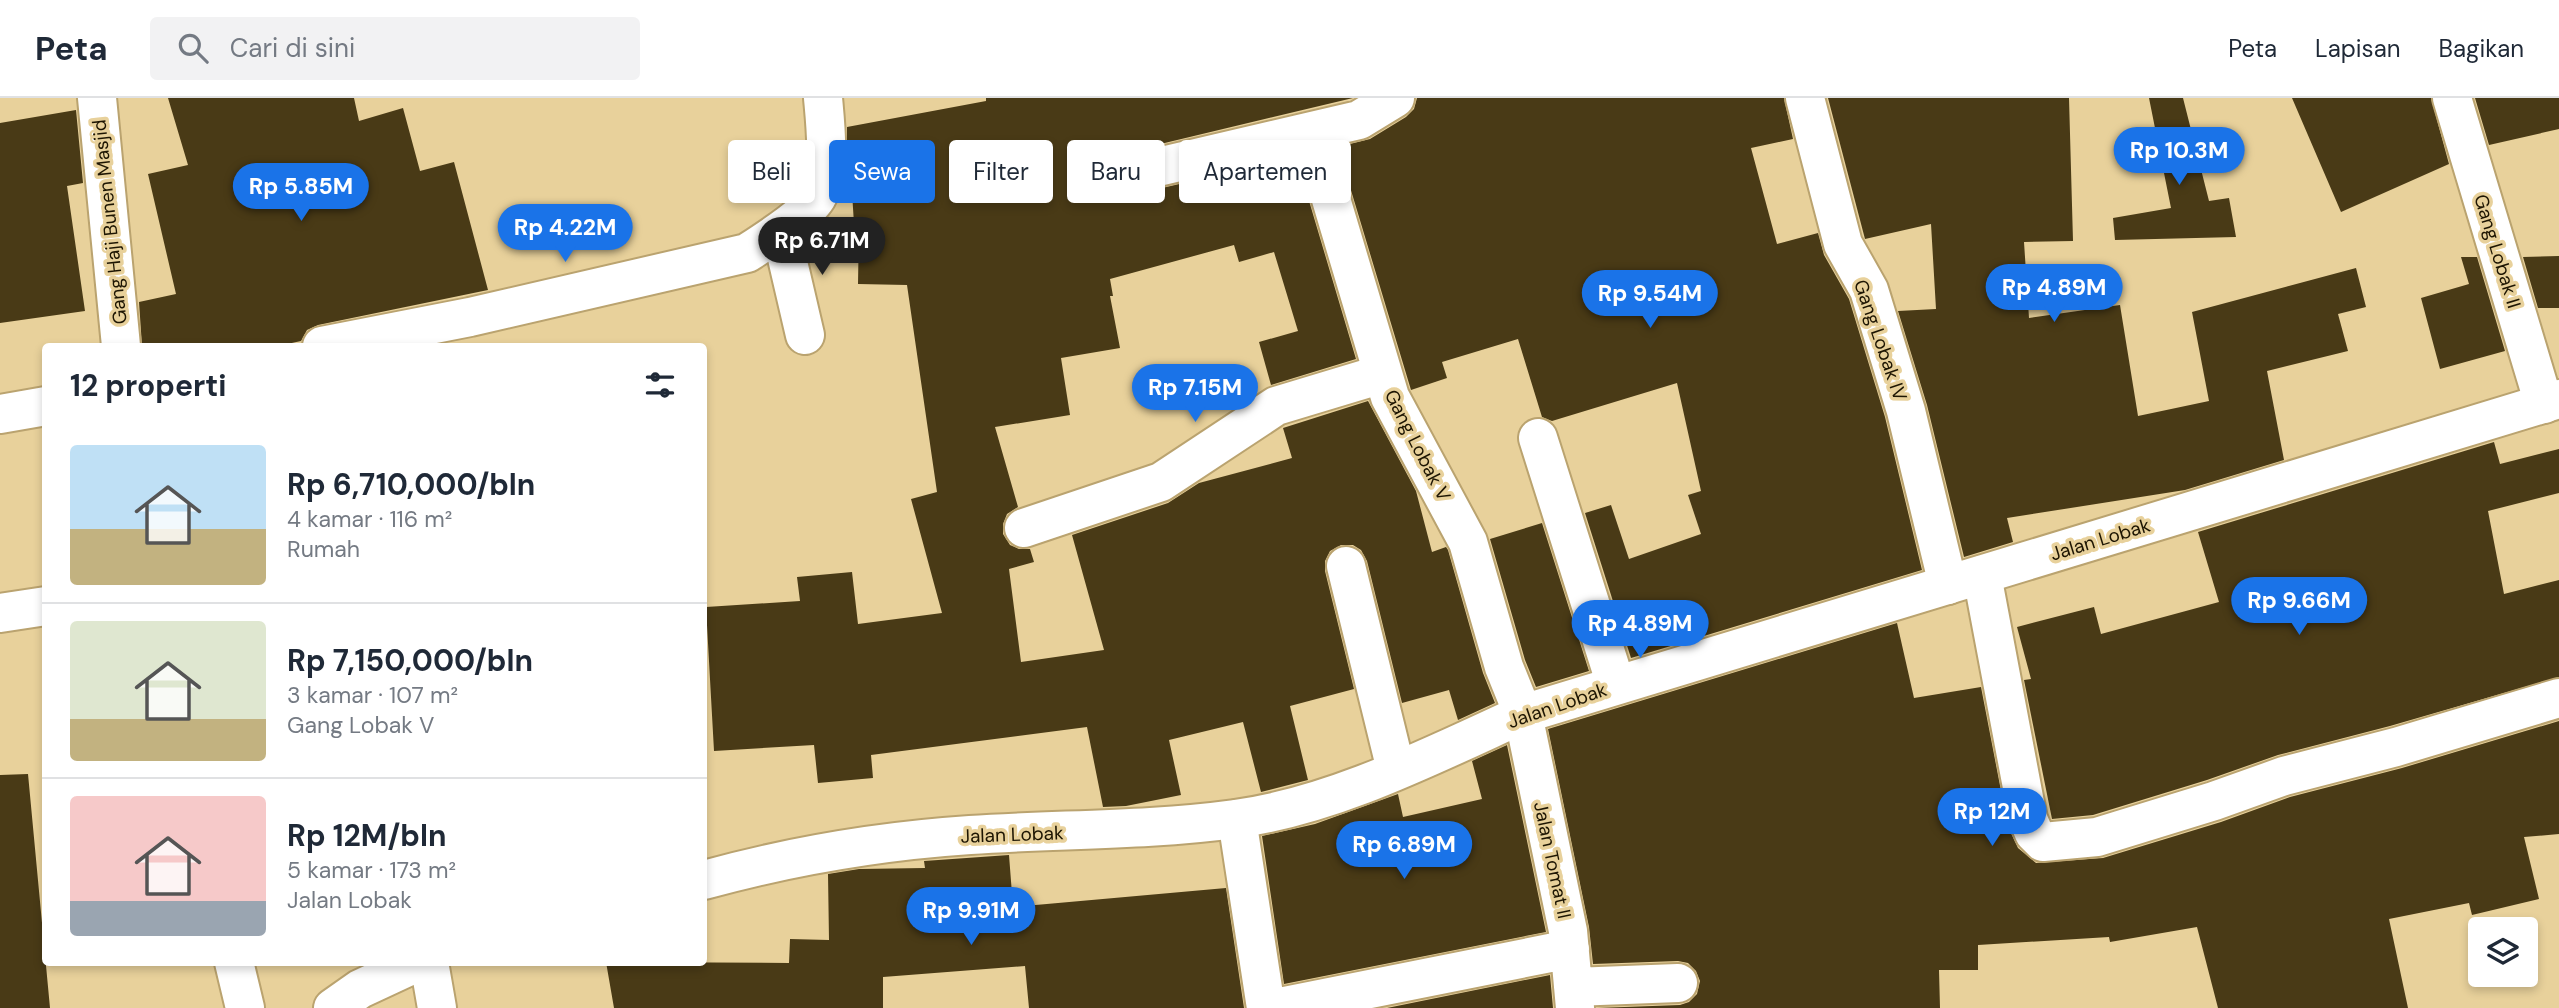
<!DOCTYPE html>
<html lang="id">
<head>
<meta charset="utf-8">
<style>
	:root { --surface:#fff; --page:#f2f2f3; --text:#1f2937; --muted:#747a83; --line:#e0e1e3; --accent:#1a73e8 }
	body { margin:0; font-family:"DM Sans",sans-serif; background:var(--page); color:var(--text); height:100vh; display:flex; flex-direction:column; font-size:26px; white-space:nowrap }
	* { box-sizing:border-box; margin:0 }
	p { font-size:23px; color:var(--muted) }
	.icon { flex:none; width:38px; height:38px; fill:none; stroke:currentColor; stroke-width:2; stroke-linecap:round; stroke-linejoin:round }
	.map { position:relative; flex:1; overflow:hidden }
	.details { position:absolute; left:42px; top:245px; width:665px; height:623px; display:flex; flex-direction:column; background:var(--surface); border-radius:7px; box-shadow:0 4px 10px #0003 }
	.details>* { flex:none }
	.banner { position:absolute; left:728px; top:42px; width:665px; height:63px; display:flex; gap:14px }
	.buttons { position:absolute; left:2468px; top:819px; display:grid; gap:14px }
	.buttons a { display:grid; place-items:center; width:70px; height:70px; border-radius:7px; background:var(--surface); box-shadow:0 4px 10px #0003; font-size:35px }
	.price { position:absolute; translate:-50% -60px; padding:0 16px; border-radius:24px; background:var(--accent); color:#fff; font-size:23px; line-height:46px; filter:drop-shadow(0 2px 4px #0008) }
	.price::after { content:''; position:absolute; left:50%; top:42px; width:21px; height:16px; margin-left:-10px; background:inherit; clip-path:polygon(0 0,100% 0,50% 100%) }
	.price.active { background:#222; color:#fff }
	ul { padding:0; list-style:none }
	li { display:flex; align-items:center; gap:21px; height:175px; padding:0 28px }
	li+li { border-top:2px solid var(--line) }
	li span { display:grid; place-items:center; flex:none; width:196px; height:140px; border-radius:7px; color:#555 }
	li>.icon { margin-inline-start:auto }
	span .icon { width:84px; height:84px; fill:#fffc; stroke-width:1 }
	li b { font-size:30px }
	h2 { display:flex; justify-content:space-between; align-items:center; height:84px; padding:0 28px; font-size:30px }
	.chip { padding:0 24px; border-radius:7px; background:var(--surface); box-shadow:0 4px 10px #0003; font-size:24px; line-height:63px }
	.chip.active { background:var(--accent); color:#fff }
	header { display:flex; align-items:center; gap:42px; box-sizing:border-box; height:98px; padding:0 35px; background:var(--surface); border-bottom:2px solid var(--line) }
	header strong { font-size:33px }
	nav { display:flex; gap:38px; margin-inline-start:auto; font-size:24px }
	.search { width:490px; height:63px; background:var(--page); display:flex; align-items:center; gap:18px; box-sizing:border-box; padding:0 24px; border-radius:7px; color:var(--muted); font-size:26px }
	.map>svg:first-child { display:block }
	.building { fill:#493a16 }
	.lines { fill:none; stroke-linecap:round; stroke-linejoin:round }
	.minor-casing { stroke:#baa36f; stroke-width:42 }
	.tertiary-casing { stroke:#baa36f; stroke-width:42 }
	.minor { stroke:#fff; stroke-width:38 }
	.tertiary { stroke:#fff; stroke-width:38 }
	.labels { text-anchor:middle; stroke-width:7; stroke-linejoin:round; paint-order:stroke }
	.street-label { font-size:19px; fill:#1d1502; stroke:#e8d19b }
</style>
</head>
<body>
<header>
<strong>Peta</strong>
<div class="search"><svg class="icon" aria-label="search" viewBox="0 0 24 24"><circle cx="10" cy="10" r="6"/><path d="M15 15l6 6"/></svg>Cari di sini</div>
<nav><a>Peta</a><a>Lapisan</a><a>Bagikan</a></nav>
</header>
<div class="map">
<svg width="2559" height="910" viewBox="0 0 2559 910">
	<rect width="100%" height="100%" fill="#e8d19b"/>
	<path class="building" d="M 168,0 L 354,0 L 359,23 L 403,10 L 420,73 L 454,64 L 488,192 L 318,227 L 307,232 L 301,243 L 278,248 L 142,248 L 139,204 L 176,196 L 148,76 L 188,67 Z
		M 986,0 L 1353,0 L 1123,55 L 1114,60 L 1107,69 L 1107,80 L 1112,90 L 1121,97 L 1132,97 L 1296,59 L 1356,261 L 1271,287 L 1259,244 L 1298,233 L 1274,154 L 1239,164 L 1234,147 L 1110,181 L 1113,198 L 1110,198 L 1120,250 L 1061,260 L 1070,317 L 995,329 L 1018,409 L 1007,416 L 1003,426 L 1003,436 L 1010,447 L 1019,451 L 1030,451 L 1034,464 L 1009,471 L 1021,564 L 1104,552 L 1072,437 L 1168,405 L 1199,385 L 1292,360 L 1283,330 L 1368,303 L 1416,393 L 1432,454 L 1446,449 L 1448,452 L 1483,575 L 1495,605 L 1458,622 L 1449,592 L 1402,605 L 1367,463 L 1361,452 L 1353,447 L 1341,447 L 1330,453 L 1325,463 L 1325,473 L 1354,591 L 1290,608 L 1308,682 L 1261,694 L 1243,624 L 1169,642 L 1181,697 L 1126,708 L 1103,709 L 1087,629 L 871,657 L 873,680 L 818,685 L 814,647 L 714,653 L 706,509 L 800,503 L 797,479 L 852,474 L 858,526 L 942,515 L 911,401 L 937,394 L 907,187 L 858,186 L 859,126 L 854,126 L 852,94 L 847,66 L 847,29 L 986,3 Z
		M 1417,0 L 1784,0 L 1793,41 L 1751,50 L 1777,146 L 1818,135 L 1824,157 L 1849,201 L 1885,319 L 1922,472 L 1631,560 L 1585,415 L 1611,407 L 1629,461 L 1701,436 L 1688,397 L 1701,393 L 1677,285 L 1552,323 L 1542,319 L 1518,241 L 1442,264 L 1447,280 L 1411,292 L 1338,49 L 1370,41 L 1406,19 L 1414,11 Z
		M 1828,0 L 2069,0 L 2073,143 L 2024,144 L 2029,220 L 2120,207 L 2138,318 L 2209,303 L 2192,214 L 2356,170 L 2366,209 L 2338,216 L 2348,253 L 2267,273 L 2284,362 L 2185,392 L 2007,420 L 2013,444 L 1964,459 L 1927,307 L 1898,213 L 1936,211 L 1931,126 L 1865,141 Z
		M 2149,0 L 2183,0 L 2209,103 L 2229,100 L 2236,139 L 2115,142 L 2113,120 L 2171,110 Z
		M 2292,0 L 2431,0 L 2449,66 L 2341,114 Z
		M 2475,0 L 2559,0 L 2559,31 L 2489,47 Z
		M 76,12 L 83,85 L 67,88 L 85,213 L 0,225 L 0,25 Z
		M 2559,158 L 2559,210 L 2538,210 L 2523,159 Z
		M 2461,159 L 2477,159 L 2505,253 L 2440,271 L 2421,200 L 2469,186 Z
		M 2494,344 L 2500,366 L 2559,351 L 2559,395 L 2488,413 L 2504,496 L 2559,482 L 2559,579 L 2390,628 L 2278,657 L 2207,682 L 2093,717 L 2052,721 L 2024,582 L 2031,581 L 2017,529 L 2094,509 L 2101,536 L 2219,504 L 2198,434 Z
		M 1542,425 L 1589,573 L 1536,589 L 1525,562 L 1490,441 Z
		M 1897,525 L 1914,600 L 1981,589 L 2008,729 L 2018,750 L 2036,765 L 2103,760 L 2221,724 L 2290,699 L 2402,670 L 2559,623 L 2559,736 L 2524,739 L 2539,801 L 2472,817 L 2469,805 L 2389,821 L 2408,910 L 2218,910 L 2197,829 L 2110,844 L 2109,839 L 1978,847 L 1978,872 L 1939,872 L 1940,910 L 1597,910 L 1680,907 L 1689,904 L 1697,896 L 1700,883 L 1696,873 L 1688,865 L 1678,863 L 1593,866 L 1589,829 L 1548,631 Z
		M 1507,647 L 1546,834 L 1284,886 L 1262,738 L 1315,726 L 1398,696 L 1403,719 L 1482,701 L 1472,663 Z
		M 28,676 L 50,910 L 0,910 L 0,677 Z
		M 1009,757 L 1013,809 L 1226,790 L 1244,910 L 1029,910 L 1025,868 L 883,879 L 883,910 L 614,910 L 606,864 L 789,865 L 790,841 L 829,842 L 828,776 L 859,771 L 925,770 L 924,763 Z
		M 1550,877 L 1553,910 L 1387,910 Z"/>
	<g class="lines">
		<g class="minor-casing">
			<path id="minor" d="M 97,0 L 121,248
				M 1805,0 L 1843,146 L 1869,192 L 1906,313 L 1948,487
				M 2452,0 L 2544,306
				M 1311,34 L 1390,299 L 1468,444 L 1504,569 L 1523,616 L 1568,833 L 1575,910
				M 1128,76 L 1359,22 L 1395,0
				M 781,134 L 805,237
				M 322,248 L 470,219 L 747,155 C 764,144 810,115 818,97 C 830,65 826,33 823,0
				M 0,316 L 46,308
				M 1538,340 L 1616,587
				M 1024,430 L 1161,384 L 1276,308 L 1382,276
				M 1346,468 L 1396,672
				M 1982,477 L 2028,721 L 2034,735 L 2043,744 L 2097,739 L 2214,703 L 2284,678 L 2396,649 L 2559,600
				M 0,515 L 46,508
				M 1237,721 L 1266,910
				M 234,864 L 245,910
				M 429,864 L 437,910
				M 1573,889 L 1678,885
				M 1275,910 L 1570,851"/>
		</g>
		<g class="tertiary-casing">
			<path id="tertiary" d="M 704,782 C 791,758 880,743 970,737 C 1058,731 1147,733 1235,721 C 1333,708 1433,657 1523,616 L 2559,301
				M 333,910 L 360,891 L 418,864"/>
		</g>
		<use href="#minor" class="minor"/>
		<use href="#tertiary" class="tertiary"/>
	</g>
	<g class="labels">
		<g class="street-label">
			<text transform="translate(109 124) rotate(-96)" y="7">Gang Haji Bunen Masjid</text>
			<text transform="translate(2498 153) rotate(73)" y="7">Gang Lobak II</text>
			<text transform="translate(1881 242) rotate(71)" y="7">Gang Lobak IV</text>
			<text transform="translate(1418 347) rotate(63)" y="7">Gang Lobak V</text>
			<text transform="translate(2100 441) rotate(-17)" y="7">Jalan Lobak</text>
			<text transform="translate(1557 607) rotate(-19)" y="7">Jalan Lobak</text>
			<text transform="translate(1012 736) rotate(-2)" y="7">Jalan Lobak</text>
			<text transform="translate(1553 762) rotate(78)" y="7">Jalan Tomat II</text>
		</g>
	</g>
</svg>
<div class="buttons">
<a><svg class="icon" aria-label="layers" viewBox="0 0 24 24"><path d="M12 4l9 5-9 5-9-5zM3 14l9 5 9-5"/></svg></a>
</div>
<b class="price" style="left:2179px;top:89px">Rp 10.3M</b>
<b class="price" style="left:301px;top:125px">Rp 5.85M</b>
<b class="price" style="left:565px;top:166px">Rp 4.22M</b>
<b class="price active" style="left:822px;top:179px">Rp 6.71M</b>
<b class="price" style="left:2054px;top:226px">Rp 4.89M</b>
<b class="price" style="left:1650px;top:232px">Rp 9.54M</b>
<b class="price" style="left:1195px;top:326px">Rp 7.15M</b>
<b class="price" style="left:2299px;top:539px">Rp 9.66M</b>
<b class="price" style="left:1640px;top:562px">Rp 4.89M</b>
<b class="price" style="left:1992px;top:750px">Rp 12M</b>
<b class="price" style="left:1404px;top:783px">Rp 6.89M</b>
<b class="price" style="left:971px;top:849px">Rp 9.91M</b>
<div class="banner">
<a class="chip">Beli</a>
<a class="chip active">Sewa</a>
<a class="chip">Filter</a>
<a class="chip">Baru</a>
<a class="chip">Apartemen</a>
</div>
<section class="details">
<h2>12 properti<svg class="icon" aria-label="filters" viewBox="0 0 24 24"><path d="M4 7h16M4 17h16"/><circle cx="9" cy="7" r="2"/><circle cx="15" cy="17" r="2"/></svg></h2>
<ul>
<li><span style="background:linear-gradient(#bfe0f5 60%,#c2b280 0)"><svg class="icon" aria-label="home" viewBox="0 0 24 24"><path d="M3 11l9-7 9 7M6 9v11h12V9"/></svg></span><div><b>Rp 6,710,000/bln</b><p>4 kamar · 116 m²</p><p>Rumah</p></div></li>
<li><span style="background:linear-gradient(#dfe7d0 70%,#c2b280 0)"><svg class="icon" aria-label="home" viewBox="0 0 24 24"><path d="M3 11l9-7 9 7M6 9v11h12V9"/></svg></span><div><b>Rp 7,150,000/bln</b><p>3 kamar · 107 m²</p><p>Gang Lobak V</p></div></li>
<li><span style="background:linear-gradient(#f6c9c9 75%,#9aa5b1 0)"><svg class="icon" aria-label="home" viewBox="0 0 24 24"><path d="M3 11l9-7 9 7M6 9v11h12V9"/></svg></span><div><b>Rp 12M/bln</b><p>5 kamar · 173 m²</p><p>Jalan Lobak</p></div></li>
</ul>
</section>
</div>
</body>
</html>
